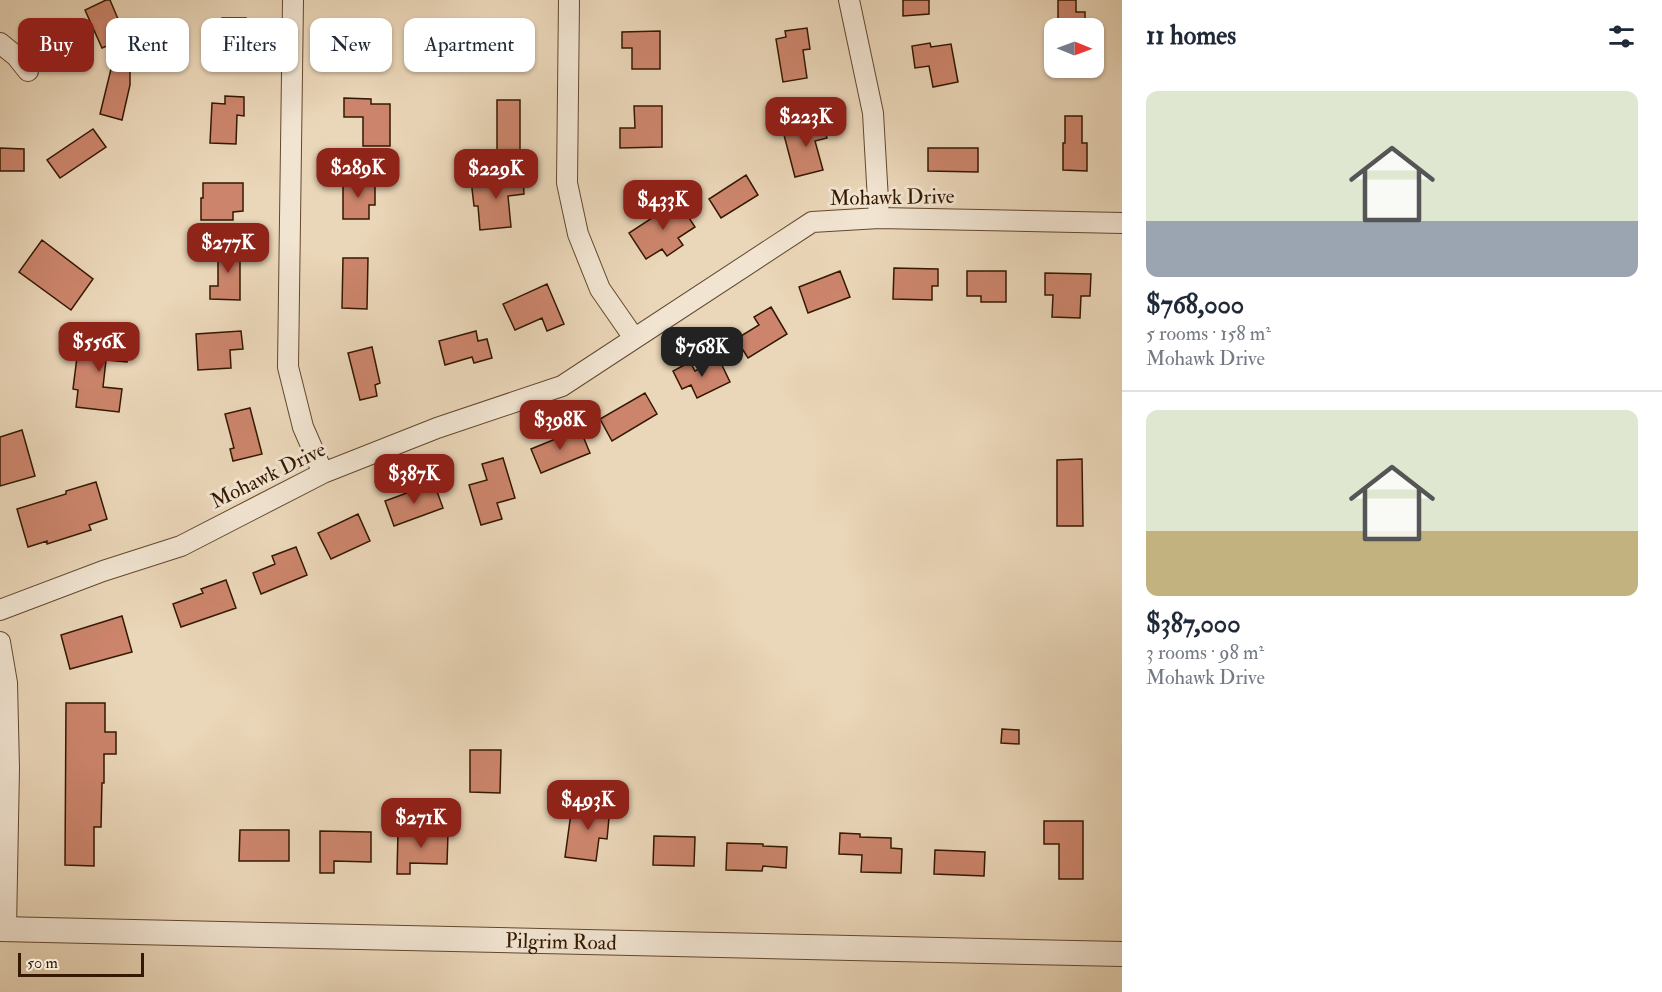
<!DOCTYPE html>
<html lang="en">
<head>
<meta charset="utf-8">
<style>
	:root { --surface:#fff; --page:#f2f2f3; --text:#1f2937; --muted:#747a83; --line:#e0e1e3; --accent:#8f2418 }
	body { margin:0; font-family:"IM FELL Double Pica",serif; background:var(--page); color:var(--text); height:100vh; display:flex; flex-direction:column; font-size:22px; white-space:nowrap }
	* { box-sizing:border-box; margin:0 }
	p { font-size:20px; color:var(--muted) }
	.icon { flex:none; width:33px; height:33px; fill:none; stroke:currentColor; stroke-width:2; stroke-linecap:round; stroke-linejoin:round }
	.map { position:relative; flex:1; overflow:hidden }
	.panel { display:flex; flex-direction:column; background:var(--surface); width:540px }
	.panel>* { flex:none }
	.guide { position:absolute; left:18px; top:18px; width:570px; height:54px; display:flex; gap:12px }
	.needle { width:39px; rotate:91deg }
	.buttons { position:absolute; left:1044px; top:18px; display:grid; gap:12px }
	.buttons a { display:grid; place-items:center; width:60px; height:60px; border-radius:12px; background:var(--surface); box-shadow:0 2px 4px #0004; font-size:30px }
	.scale { position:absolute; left:18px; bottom:15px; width:126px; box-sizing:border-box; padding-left:6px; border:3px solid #341800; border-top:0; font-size:16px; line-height:21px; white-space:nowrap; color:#341800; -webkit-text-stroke:4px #f1e4d1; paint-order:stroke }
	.price { position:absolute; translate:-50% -51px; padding:0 14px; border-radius:12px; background:var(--accent); color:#fff; font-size:20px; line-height:39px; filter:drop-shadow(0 2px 3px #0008) }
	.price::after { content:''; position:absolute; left:50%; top:36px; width:18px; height:14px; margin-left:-9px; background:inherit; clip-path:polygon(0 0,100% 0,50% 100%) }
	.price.selected { background:#222; color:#fff }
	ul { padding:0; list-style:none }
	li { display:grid; align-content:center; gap:12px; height:318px; padding:0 24px }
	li+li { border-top:2px solid var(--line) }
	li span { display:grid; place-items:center; height:186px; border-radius:12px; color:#555 }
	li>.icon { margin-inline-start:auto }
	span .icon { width:108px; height:108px; fill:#fffc; stroke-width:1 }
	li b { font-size:26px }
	h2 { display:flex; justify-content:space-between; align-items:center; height:72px; padding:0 24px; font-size:26px }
	.chip { padding:0 21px; border-radius:12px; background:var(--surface); box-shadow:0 2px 4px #0004; font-size:21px; line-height:54px }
	.chip.selected { background:var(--accent); color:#fff }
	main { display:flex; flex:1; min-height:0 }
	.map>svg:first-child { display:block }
	.building { fill:#cc856c; stroke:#341800; stroke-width:1.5 }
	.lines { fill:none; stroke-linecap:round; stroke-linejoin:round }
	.minor-casing { stroke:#62482e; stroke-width:22 }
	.tertiary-casing { stroke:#62482e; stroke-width:26 }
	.minor { stroke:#f1e4d1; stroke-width:20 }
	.tertiary { stroke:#f1e4d1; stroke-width:24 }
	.labels { text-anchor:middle; stroke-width:6; stroke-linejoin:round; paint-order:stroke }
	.street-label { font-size:21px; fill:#341800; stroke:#f1e4d1 }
</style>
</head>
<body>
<main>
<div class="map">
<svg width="1122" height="992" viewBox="0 0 1122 992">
	<rect width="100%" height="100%" fill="#ead6b8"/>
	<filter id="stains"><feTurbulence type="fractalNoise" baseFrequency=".00333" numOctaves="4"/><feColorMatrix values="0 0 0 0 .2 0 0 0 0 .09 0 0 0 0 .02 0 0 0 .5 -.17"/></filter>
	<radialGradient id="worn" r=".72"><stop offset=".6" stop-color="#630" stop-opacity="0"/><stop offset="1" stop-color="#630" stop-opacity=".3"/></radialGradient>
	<path class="building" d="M 106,0 L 110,0 L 126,38 L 102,48 L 85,10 Z
		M 903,0 L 929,0 L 929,14 L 903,16 Z
		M 1058,0 L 1076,0 L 1076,12 L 1085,12 L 1085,28 L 1058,28 Z
		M 222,18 L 246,18 L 246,71 L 221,71 L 221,55 L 211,55 L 211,42 L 222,42 Z
		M 346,22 L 377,22 L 377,37 L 372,37 L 372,71 L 346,71 Z
		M 807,28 L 810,49 L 803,50 L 807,78 L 783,82 L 776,39 L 786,37 L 785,31 Z
		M 491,29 L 523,30 L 522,69 L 496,68 L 496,55 L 490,55 Z
		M 660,31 L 660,69 L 632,69 L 632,48 L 622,48 L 622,32 Z
		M 930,43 L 931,47 L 951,44 L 958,82 L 933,87 L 929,66 L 915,68 L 912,46 Z
		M 112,65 L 130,70 L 130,85 L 122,120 L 100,114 Z
		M 225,96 L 244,97 L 244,116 L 237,115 L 236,144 L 210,143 L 212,103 L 225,104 Z
		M 344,98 L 371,99 L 371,104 L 390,104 L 390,146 L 363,146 L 363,117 L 344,117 Z
		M 497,100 L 520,100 L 520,151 L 497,151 Z
		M 634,106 L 662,106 L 662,147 L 620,148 L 620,128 L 635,128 Z
		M 1065,116 L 1082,116 L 1082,143 L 1087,143 L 1087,171 L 1063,170 L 1063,143 L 1065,143 Z
		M 821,118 L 827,138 L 815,141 L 823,170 L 795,177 L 784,135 L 803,130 L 801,124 Z
		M 93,129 L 106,147 L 60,178 L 47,160 Z
		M 0,148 L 24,149 L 24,171 L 0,171 Z
		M 928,148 L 978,148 L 978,172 L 928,171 Z
		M 523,175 L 524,194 L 508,196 L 511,227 L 480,230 L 478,206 L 474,206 L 471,180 Z
		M 746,175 L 758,195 L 721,218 L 709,199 Z
		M 343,180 L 375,180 L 375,205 L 369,205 L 369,219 L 343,219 Z
		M 203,183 L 243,183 L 243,211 L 233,212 L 233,220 L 201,220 L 201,198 L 203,198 Z
		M 678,201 L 695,227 L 678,238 L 683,245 L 667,256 L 662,249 L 646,259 L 629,233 Z
		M 42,240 L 93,279 L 71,310 L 19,272 Z
		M 218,246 L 240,246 L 240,300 L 210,299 L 210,286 L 218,286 Z
		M 343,258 L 368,258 L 367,309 L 342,308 Z
		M 894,268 L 938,269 L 938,286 L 932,286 L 932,300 L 893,299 Z
		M 840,271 L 850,297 L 808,313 L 799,287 Z
		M 967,271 L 1006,271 L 1006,302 L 981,302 L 981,296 L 967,296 Z
		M 1045,273 L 1091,274 L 1090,296 L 1081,296 L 1080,318 L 1052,317 L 1053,295 L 1045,295 Z
		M 547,284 L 564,324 L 547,331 L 542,318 L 515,330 L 503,304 Z
		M 771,307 L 787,334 L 748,358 L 736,339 L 759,325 L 754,317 Z
		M 241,331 L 243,349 L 230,350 L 231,368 L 198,370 L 196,334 Z
		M 476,331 L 478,341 L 487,339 L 492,358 L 474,363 L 472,357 L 445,365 L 439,341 Z
		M 86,334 L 130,340 L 127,362 L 106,360 L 103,387 L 122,389 L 119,412 L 76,407 L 78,390 L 73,389 L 78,349 L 85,350 Z
		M 372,347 L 380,383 L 375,385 L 377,396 L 360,400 L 348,353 Z
		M 719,359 L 730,382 L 697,398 L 691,385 L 682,389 L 673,371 L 690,362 L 695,371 Z
		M 645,393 L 657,414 L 612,441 L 600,419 Z
		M 250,408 L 262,454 L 233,461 L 230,449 L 234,448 L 225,414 Z
		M 580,429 L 590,453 L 541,473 L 531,449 Z
		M 22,430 L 35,476 L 0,486 L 0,437 Z
		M 503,458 L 515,498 L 497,503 L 502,519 L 481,525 L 469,485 L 487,480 L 482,464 Z
		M 1082,459 L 1083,526 L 1057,526 L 1057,460 Z
		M 96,482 L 107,519 L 89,525 L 91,530 L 47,544 L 47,541 L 28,547 L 17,509 L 66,494 L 66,491 Z
		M 434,483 L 443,508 L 394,526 L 385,501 Z
		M 358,514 L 370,541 L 331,559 L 318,533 Z
		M 296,547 L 307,575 L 261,594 L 253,573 L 275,564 L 272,556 Z
		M 226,580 L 236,608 L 181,627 L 173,604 L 203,593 L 201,589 Z
		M 122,616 L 132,652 L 70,669 L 61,635 Z
		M 66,703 L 105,703 L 105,732 L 116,732 L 116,754 L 104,754 L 104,783 L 102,783 L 101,827 L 94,827 L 94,866 L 65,865 Z
		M 1002,729 L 1019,730 L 1019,744 L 1001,743 Z
		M 470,750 L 501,750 L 500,793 L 470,792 Z
		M 592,798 L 609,801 L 606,817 L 609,818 L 607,839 L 599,838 L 596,861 L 565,857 L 571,813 L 577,814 L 578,807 L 591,808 Z
		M 1044,821 L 1083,821 L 1083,879 L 1059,879 L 1059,844 L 1044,844 Z
		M 240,830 L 289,830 L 289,861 L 239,861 Z
		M 320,831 L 371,832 L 371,862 L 334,861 L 334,873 L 320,873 Z
		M 398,831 L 448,833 L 447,864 L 410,863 L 410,874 L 397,874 Z
		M 840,833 L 860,834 L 860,837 L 891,838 L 891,848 L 902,849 L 901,873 L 861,872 L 862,855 L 839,854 Z
		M 654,836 L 695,837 L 694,866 L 653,865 Z
		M 727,843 L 763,844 L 763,846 L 787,847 L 786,868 L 763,866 L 762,871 L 726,870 Z
		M 935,850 L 985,852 L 984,876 L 934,874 Z"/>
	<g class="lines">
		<g class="minor-casing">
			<path id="minor" d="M 293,0 L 288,367 L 303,427 L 323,473
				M 569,0 L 567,183 L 578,234 L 600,289 L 634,338
				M 849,0 L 873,113 L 879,218
				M 0,43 L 16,56 L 28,71
				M 0,610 L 103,571 L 181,546 L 323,473 L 437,428 L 562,386 L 812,222 L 879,218 L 1122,223
				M 0,642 L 7,683 L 9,768 L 6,929"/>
		</g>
		<g class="tertiary-casing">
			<g id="tertiary">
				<path id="s1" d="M 0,929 L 1122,954"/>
			</g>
		</g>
		<use href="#minor" class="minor"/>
		<use href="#tertiary" class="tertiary"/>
	</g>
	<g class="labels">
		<g class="street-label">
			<text transform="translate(892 197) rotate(-1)" y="7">Mohawk Drive</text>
			<text transform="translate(268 475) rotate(-26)" y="7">Mohawk Drive</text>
			<text dy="7" stroke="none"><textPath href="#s1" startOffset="561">Pilgrim Road</textPath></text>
		</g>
	</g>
	<rect width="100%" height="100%" filter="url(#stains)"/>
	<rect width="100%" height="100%" fill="url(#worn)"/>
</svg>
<div class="buttons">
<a><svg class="needle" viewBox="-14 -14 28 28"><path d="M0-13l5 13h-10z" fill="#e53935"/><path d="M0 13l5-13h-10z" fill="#747a83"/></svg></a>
</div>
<div class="scale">50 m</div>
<b class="price" style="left:806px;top:148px">$223K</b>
<b class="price" style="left:358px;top:199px">$289K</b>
<b class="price" style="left:496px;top:200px">$229K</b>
<b class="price" style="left:663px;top:231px">$433K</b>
<b class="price" style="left:228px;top:274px">$277K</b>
<b class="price" style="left:99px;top:373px">$556K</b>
<b class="price selected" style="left:702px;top:378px">$768K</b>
<b class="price" style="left:560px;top:451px">$398K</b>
<b class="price" style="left:414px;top:505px">$387K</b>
<b class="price" style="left:588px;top:831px">$493K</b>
<b class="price" style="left:421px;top:849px">$271K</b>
<div class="guide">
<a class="chip selected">Buy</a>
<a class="chip">Rent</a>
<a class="chip">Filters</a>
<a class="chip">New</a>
<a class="chip">Apartment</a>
</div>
</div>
<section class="panel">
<h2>11 homes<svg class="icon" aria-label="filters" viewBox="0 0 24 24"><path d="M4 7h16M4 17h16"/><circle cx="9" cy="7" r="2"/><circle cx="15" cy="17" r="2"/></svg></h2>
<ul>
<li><span style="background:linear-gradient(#dfe7d0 70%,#9aa5b1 0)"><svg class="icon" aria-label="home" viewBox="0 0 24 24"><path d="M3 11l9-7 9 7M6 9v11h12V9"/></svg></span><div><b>$768,000</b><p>5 rooms · 158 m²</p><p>Mohawk Drive</p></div></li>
<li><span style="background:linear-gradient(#dfe7d0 65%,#c2b280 0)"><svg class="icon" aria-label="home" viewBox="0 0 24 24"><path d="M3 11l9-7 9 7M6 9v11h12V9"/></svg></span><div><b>$387,000</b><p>3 rooms · 98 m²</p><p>Mohawk Drive</p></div></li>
</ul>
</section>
</main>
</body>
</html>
